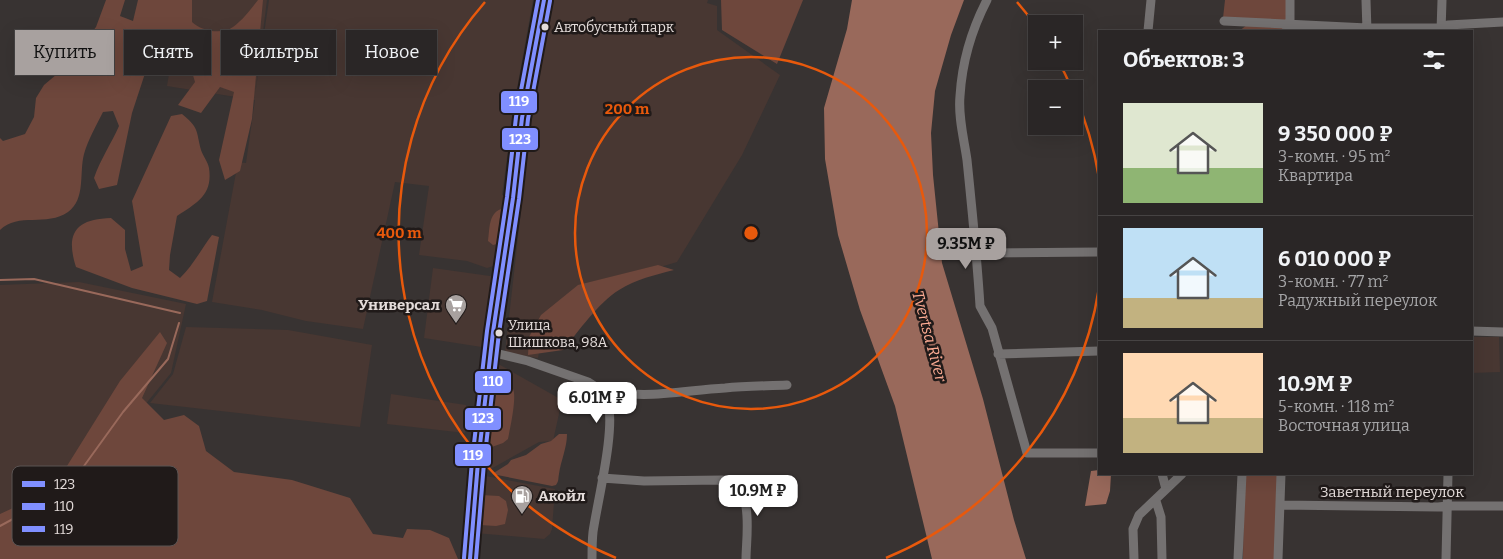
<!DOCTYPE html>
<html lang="ru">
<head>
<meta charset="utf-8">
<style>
	:root { --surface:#2a2626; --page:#363232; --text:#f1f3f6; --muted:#a5a5a7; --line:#464343; --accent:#a8a19f }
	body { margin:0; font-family:Bitter,serif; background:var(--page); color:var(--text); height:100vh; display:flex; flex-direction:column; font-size:19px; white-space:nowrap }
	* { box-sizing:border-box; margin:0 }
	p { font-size:16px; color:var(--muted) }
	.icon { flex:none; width:28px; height:28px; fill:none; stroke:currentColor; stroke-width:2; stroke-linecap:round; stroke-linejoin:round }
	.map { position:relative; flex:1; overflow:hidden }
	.sheet { position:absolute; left:1098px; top:30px; width:375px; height:445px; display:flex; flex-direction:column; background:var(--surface); border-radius:0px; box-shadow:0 5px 20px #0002,0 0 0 1px var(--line) }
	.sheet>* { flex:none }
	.guide { position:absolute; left:15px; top:30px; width:475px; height:45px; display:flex; gap:10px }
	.buttons { position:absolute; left:1028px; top:15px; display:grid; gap:10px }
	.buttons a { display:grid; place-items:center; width:55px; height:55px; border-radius:0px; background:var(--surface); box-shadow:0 5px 20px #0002,0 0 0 1px var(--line); font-size:25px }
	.price { position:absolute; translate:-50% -42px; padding:0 11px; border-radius:10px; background:#fff; color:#222; font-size:16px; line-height:32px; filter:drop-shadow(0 1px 2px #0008) }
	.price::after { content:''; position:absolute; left:50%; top:30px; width:15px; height:11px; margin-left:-8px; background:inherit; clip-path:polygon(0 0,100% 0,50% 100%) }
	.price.on { background:var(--accent); color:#111 }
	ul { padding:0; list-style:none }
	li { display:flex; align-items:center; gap:15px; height:125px; padding:0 25px }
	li+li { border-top:1px solid var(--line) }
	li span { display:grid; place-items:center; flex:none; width:140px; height:100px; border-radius:0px; color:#555 }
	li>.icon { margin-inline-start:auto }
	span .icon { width:60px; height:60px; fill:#fffc; stroke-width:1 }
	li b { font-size:21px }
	h2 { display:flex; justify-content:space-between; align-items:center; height:60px; padding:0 25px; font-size:21px }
	.pill { padding:0 18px; border-radius:0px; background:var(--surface); box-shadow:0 5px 20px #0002,0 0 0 1px var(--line); font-size:18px; line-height:45px }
	.pill.on { background:var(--accent); color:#111 }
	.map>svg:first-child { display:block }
	.built { fill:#483732 }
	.green { fill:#6e473c }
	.water { fill:#99695b }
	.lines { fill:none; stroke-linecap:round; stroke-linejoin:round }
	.stream { stroke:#99695b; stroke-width:2 }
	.minor { stroke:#747171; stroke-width:9 }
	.major { stroke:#747271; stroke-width:11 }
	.bus-1-casing { stroke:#201a19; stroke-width:8 }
	.bus-2-casing { stroke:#201a19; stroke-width:8 }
	.bus-3-casing { stroke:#201a19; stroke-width:8 }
	.bus-1 { stroke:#808fff; stroke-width:4 }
	.bus-2 { stroke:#808fff; stroke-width:4 }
	.bus-3 { stroke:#808fff; stroke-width:4 }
	.ring { fill:none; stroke:#e8590c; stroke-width:2.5 }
	.bus-dot { fill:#e4dcda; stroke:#201a19; stroke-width:2 }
	.labels { text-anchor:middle; stroke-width:5; stroke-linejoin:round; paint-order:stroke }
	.bus-label { font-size:14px; fill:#e4dcda; stroke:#201a19; text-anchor:start }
	.poi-label { font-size:15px; font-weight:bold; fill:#e4dcda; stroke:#201a19; text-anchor:end }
	.street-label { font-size:15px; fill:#e4dcda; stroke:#201a19 }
	.water-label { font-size:16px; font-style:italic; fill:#fcab93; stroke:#201a19 }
	.key { fill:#201a19; stroke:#5b5453; stroke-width:1 }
	.key-label { font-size:14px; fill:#e4dcda }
	.centre { fill:#e8590c; stroke:#201a19; stroke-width:2.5 }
	.ring-label { font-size:15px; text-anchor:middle; font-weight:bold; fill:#e8590c; stroke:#201a19; stroke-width:5; stroke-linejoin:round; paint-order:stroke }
	.line-badge { stroke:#201a19; stroke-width:2 }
	.badge-label { font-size:14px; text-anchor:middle; font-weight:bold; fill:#fff }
</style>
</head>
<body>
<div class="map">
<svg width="1503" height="559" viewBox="0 0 1503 559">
	<rect width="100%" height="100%" fill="#383332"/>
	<path class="built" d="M 181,0 L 267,0 L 255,95 L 269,0 L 533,0 L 514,105 L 502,195 L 509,196 L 500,264 L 487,268 L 467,261 L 419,255 L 429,186 L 395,182 L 363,329 L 306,321 L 262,310 L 212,302 L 238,162 L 246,163 L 255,100 L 167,86 Z
		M 550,0 L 708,0 L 707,3 L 717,6 L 717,30 L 780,75 L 742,155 L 677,262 L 610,282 L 543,331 L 538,358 L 505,353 L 538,60 Z
		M 433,268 L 497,277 L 488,348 L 424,338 Z
		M 79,282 L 186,304 L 171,373 L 77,488 L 0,532 L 0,285 Z
		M 186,327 L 288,330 L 372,345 L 360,427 L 150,403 L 173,374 Z
		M 1471,337 L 1499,337 L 1500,372 L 1471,373 Z
		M 493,361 L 562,400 L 553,441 L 539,442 L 480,475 L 555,489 L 552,529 L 550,534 L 544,539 L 475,533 L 480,476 Z
		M 391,394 L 466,405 L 465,433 L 387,424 Z"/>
	<path class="green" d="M 106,0 L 125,0 L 120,16 L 133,21 L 138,0 L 192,0 L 192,22 C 201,31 222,35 233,27 C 243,20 251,9 258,0 L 263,0 L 252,119 L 240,171 L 225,180 L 219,160 L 234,92 L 220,87 L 201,113 L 178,105 L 195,82 L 185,48 L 170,34 L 155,43 L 132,113 L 117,185 L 99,189 L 94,178 C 100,160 111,144 119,126 L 113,111 L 103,112 C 96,126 88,140 84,154 C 79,173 86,199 68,212 C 47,227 18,212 0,230 L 0,138 L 3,141 L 25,134 L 34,117 L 36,98 L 44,85 L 63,69 L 96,27 Z
		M 721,0 L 803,0 L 777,64 L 722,30 Z
		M 1225,0 L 1288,0 L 1286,23 L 1223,18 Z
		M 1247,25 L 1286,27 L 1284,31 L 1220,31 L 1220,29 L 1239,31 Z
		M 182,114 C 199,128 196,130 201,150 C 203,156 208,162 209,168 C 213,195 197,203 177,216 L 170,255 L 169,270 L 180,278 C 192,267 202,248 212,235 L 219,237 L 207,301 L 197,304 L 132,288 L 76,267 C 65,233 76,219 111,218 L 125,230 L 125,249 L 131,271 L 143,266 L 132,201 L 171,116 Z
		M 501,209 L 497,244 L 493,245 L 488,241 C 490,229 488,214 501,209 Z
		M 658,265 L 674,270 C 655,275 636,279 619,290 C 598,303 579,331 563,350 L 528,355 L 529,337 L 541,315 L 578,285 Z
		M 160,332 L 167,343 L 142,398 L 164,420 L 184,415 L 199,426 L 206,451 L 234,472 L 292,480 L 350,498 L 373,534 L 403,538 L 407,529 L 430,530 L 449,538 L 458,559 L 0,559 L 0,514 L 52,490 L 120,381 Z
		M 495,381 C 501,382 510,384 513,389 C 517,397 510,429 508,439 L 503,443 L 489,448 L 487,444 L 493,384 Z
		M 559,434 L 567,434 C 567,448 561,460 559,474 C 558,479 559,481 556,485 L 552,486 L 492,474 L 508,464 L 511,460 L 526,455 L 541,444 L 551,441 Z
		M 1244,474 L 1278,474 L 1276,559 L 1243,559 Z
		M 481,495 L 499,496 L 506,501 L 508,510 L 505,524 L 496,526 L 480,525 Z"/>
	<path class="water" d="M 852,0 L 964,0 L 951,35 L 935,91 L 931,133 L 933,175 L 942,263 L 983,399 L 1014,520 L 1026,559 L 932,559 L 895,406 L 860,310 L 838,235 L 825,159 L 824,108 L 847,29 Z
		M 1099,470 L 1099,474 L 1111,474 L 1110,491 L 1106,504 L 1085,506 L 1091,471 Z"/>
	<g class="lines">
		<path class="stream" d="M 0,280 L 34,279 L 180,313
			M 0,526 L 37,506 L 71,484 L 123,412 L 168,359 L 179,323"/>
		<path class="minor" d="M 987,0 C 972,29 962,63 960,96 C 958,117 964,139 967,160 C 972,209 977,257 980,306 L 992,328 L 1027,453 L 1099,453
			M 1366,0 L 1367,31
			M 1224,21 L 1367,28 L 1441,28 L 1448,25 L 1503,22
			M 1148,31 L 1151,0
			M 1286,31 L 1290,24 L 1290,0
			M 1441,31 L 1442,0
			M 976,253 L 1099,252
			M 1471,331 L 1503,332
			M 491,352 L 528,361 L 588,382 C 595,386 603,391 607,400 C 617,425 597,503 593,532 C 592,541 592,550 592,559
			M 998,354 L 1099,351
			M 598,387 C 638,402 683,390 725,388 C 745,386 766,386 787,385
			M 1162,474 L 1166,489
			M 602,478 L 644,481 L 722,480 C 756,484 746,535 746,559
			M 1156,501 L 1161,517 L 1162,559
			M 1281,505 L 1438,507 L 1447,506 L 1503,506
			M 1134,559 L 1133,529 L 1139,515 L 1182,474
			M 1238,559 L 1242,474
			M 1278,559 L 1281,474
			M 1446,559 L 1448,474"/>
		<path class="major" d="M 470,559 L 478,462 L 493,332 L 513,198 L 522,118 L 544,0"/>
		<g class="bus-1-casing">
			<path id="bus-1" d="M 470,559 L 478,462 L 493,332 L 513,198 L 522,118 L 544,0"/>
		</g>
		<g class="bus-2-casing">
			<path id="bus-2" d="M 476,559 L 484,463 L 499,333 L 519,199 L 528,119 L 550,1"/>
		</g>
		<g class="bus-3-casing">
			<path id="bus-3" d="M 464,558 L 472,461 L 487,331 L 507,197 L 516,117 L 538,0"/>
		</g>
		<use href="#bus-1" class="bus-1"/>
		<use href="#bus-2" class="bus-2"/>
		<use href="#bus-3" class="bus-3"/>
	</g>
	<g class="ring">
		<circle cx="751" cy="233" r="176"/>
		<path d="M1099 288A352 352 0 0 1 886 558M616 558A352 352 0 0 1 485 2M1017 2A352 352 0 0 1 1036 26M1059 62A352 352 0 0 1 1071 87M1074 93A352 352 0 0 1 1099 178"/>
	</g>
	<defs>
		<g id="supermarket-pin" transform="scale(1.125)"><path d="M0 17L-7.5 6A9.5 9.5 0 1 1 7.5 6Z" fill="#a8a19f" stroke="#201a19"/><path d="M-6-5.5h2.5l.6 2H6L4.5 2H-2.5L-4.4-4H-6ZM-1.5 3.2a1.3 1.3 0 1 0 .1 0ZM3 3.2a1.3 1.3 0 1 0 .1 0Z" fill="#fff"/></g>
		<g id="fuel-pin" transform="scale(1.125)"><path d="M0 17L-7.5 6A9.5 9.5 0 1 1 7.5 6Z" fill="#a8a19f" stroke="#201a19"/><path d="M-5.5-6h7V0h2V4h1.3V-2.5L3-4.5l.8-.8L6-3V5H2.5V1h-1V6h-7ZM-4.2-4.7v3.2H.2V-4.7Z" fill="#fff"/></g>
	</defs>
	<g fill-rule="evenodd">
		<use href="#supermarket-pin" x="456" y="305"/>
		<use href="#fuel-pin" x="522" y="496"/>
	</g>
	<g class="bus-dot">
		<circle cx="545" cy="27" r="4.5"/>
		<circle cx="499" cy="333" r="4.5"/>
	</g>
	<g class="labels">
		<g class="bus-label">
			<text x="554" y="32">Автобусный парк</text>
			<text x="508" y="330">Улица<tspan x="508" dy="17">Шишкова, 98А</tspan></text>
		</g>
		<g class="poi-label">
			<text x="440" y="310">Универсал</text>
			<text x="538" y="501" text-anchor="start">Акойл</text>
		</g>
		<g class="street-label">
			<text x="1392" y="497">Заветный переулок</text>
		</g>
		<g class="water-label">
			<text transform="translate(930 336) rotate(75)" y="6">Tvertsa River</text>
		</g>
	</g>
	<rect x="12" y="466" width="166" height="80" rx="8" class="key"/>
	<rect x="22" y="481" width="23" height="6" fill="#808fff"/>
	<rect x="22" y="503" width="23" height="7" fill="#808fff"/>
	<rect x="22" y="526" width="23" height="6" fill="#808fff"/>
	<g class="key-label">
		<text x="54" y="489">123</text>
		<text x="54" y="511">110</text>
		<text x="54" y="534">119</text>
	</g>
	<circle cx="751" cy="233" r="8" class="centre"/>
	<g class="ring-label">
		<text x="627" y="114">200 m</text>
		<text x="399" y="238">400 m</text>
	</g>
	<g class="line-badge">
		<rect x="500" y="90" width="38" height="24" rx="5" fill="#808fff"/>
		<rect x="501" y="127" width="38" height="24" rx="5" fill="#808fff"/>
		<rect x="474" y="370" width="38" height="24" rx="5" fill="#808fff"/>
		<rect x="464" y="407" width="38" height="24" rx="5" fill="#808fff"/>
		<rect x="454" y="443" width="38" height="24" rx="5" fill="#808fff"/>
	</g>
	<g class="badge-label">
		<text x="519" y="106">119</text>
		<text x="520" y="144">123</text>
		<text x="493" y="386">110</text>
		<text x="483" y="423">123</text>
		<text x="473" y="460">119</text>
	</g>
</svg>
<div class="buttons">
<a>+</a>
<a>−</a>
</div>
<b class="price on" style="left:966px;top:270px">9.35M ₽</b>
<b class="price" style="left:597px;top:424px">6.01M ₽</b>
<b class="price" style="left:758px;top:517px">10.9M ₽</b>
<div class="guide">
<a class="pill on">Купить</a>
<a class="pill">Снять</a>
<a class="pill">Фильтры</a>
<a class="pill">Новое</a>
</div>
<section class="sheet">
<h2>Объектов: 3<svg class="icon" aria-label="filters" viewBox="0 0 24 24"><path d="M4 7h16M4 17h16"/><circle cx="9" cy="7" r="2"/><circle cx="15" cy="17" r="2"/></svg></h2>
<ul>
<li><span style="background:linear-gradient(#dfe7d0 65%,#8fb573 0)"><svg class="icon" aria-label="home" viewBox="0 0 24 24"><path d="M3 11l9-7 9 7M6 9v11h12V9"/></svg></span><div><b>9 350 000 ₽</b><p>3-комн. · 95 m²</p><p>Квартира</p></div></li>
<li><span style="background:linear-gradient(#bfe0f5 70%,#c2b280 0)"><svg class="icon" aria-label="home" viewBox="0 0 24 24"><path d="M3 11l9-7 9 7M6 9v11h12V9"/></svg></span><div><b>6 010 000 ₽</b><p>3-комн. · 77 m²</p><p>Радужный переулок</p></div></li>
<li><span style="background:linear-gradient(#ffd9b3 65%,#c2b280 0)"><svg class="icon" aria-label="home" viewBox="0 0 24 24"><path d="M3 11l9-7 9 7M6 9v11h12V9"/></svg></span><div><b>10.9M ₽</b><p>5-комн. · 118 m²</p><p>Восточная улица</p></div></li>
</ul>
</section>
</div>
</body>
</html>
